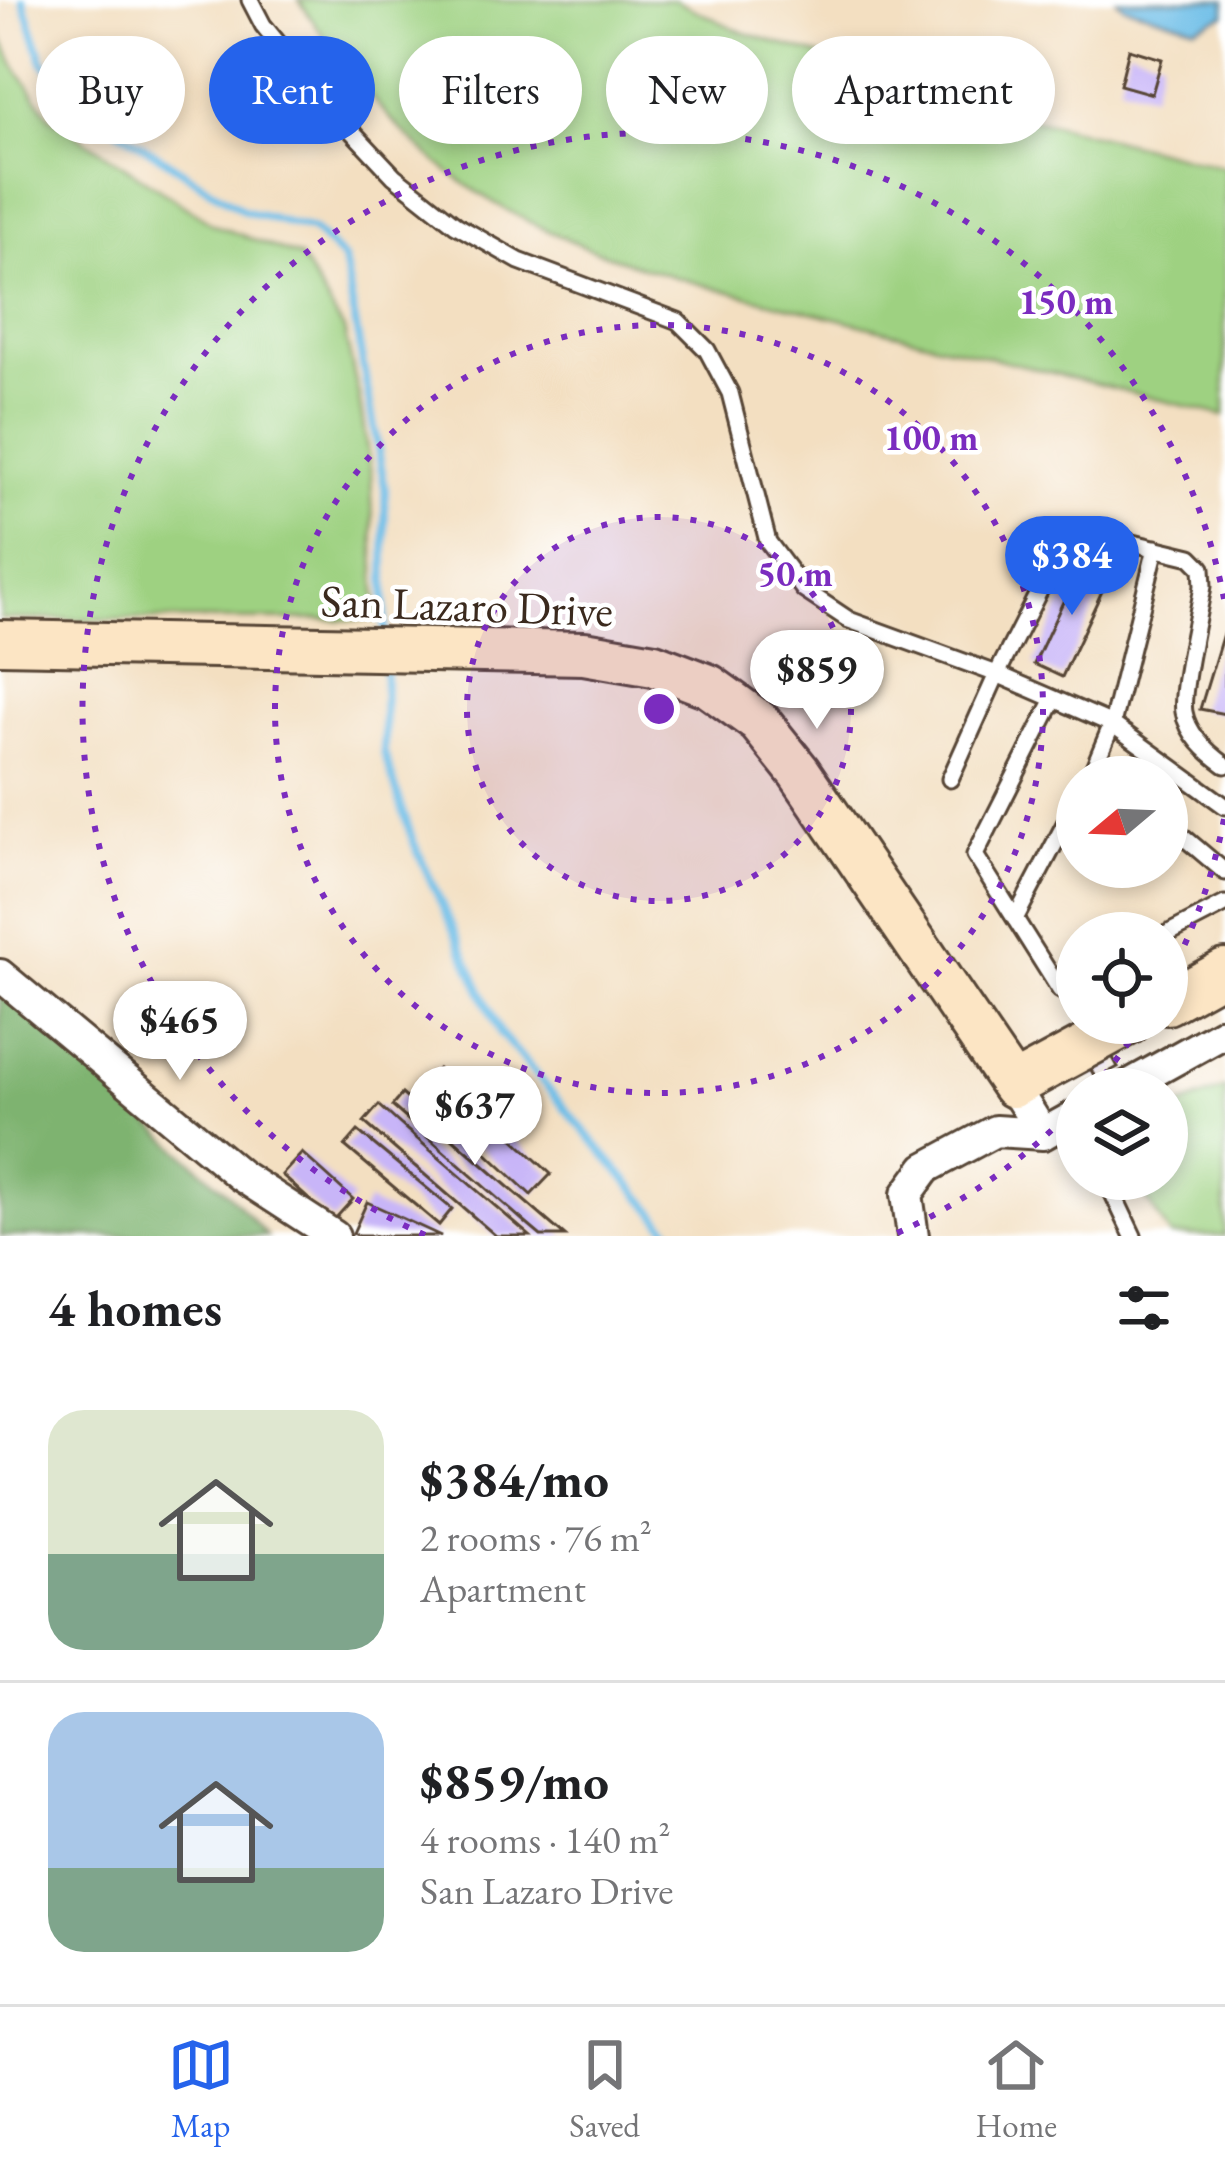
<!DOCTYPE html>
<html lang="en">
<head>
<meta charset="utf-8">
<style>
	:root { --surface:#fff; --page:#f2f2f2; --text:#202124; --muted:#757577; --line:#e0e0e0; --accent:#2563eb }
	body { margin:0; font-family:"EB Garamond",serif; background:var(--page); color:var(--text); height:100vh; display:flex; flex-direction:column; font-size:45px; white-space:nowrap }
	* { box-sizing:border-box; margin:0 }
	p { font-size:39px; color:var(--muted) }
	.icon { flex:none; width:66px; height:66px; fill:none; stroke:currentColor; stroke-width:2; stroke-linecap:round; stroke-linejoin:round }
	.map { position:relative; height:1236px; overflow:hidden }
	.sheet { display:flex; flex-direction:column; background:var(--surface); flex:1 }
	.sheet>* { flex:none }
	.hud { position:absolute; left:36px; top:36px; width:1155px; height:108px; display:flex; gap:24px }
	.needle { width:78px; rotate:251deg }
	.controls { position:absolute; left:1056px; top:756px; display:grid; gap:24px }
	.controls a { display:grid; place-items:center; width:132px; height:132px; border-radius:50%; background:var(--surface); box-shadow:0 6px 18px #0003; font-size:60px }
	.price { position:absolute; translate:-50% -102px; padding:0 27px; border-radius:42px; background:#fff; color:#222; font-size:39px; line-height:78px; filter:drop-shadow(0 3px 6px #0008) }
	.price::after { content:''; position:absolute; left:50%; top:72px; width:36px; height:27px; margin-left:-18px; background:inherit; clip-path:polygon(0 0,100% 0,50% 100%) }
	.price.selected { background:var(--accent); color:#fff }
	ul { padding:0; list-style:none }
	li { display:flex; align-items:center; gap:36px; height:300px; padding:0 48px }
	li+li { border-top:3px solid var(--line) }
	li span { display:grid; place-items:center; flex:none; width:336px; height:240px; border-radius:36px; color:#555 }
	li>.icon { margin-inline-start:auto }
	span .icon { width:144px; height:144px; fill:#fffc; stroke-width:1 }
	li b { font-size:51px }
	h2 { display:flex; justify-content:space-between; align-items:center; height:144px; padding:0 48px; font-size:51px }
	.pill { padding:0 42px; border-radius:54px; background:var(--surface); box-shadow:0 6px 18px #0003; font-size:42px; line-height:108px }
	.pill.selected { background:var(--accent); color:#fff }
	.tabs { display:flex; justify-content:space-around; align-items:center; height:168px; border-top:3px solid var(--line); background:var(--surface); font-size:33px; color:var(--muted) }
	.tabs a { display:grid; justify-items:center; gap:6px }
	.tabs .selected { color:var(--accent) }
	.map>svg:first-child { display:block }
	.green { fill:#9ed181; stroke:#6c7e50; stroke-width:3 }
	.forest { fill:#7eb36f; stroke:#5c6e46; stroke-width:3 }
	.water { fill:#6cbde7; stroke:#547482; stroke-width:3 }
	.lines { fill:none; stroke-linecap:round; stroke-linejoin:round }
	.stream { stroke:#6cbde7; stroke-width:8 }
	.building { fill:#c8b5f8 }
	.lane-casing { stroke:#574536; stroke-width:21 }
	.street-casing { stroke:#574536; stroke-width:36 }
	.secondary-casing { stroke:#574536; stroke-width:48 }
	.lane { stroke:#fff; stroke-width:15 }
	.street { stroke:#fff; stroke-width:30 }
	.secondary { stroke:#fce5c4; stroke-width:42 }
	.ring { fill:none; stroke:#7b2cbf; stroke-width:6; stroke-dasharray:6 12 }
	.labels { text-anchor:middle; stroke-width:9; stroke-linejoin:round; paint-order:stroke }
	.street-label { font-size:45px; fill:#3b2a1e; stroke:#fff }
	.centre { fill:#7b2cbf; stroke:#fff; stroke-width:6 }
	.ring-label { font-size:36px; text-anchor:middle; font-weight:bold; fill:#7b2cbf; stroke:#fff; stroke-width:9; stroke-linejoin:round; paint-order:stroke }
</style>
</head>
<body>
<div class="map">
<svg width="1225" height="1236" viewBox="0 0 1225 1236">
	<rect width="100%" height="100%" fill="#fff"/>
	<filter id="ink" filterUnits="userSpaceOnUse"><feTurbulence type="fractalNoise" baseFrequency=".00833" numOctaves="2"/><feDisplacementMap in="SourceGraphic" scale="24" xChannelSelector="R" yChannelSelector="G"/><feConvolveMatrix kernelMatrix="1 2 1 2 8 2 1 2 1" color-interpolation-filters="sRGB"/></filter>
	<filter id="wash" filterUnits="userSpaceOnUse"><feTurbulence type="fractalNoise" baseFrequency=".004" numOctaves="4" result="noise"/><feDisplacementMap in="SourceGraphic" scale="48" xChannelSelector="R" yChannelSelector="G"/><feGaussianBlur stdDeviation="2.7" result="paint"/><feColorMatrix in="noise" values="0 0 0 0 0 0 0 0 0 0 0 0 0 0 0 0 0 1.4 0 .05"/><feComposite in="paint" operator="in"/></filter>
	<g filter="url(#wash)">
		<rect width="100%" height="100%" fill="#f3dfc1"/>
		<path class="green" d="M 299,0 L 674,0 L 742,32 L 997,110 L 1225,167 L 1225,416 C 1095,384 966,351 836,318 C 713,287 585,262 477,192 C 403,144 347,73 299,0 Z
			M 0,34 L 13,63 L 50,117 L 214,225 L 300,257 L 344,330 L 359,397 L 371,475 L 377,620 L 0,619 Z
			M 1225,1088 L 1225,1236 L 1171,1236 L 1133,1179 L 1167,1179 L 1167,1112 Z"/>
		<path class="forest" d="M 0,989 L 230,1195 L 267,1236 L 0,1236 Z"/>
		<path class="water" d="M 1117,0 L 1225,0 L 1225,15 L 1196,27 L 1123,6 Z"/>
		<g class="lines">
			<path class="stream" d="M 23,0 L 43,62 L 86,109 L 244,211 L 313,230 L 344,260 L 385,488 L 385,634
				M 385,661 L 384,753 L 413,841 L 500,1033 L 675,1236"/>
		</g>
		<g id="blocks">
			<path class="building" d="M 1129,49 L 1162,59 L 1152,94 L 1120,85 Z
				M 1083,559 L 1111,572 L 1062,677 L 1034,664 Z
				M 1225,627 L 1225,714 L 1200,709 Z
				M 1112,1056 L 1118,1067 L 1096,1079 L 1090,1068 Z
				M 438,1069 L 551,1174 L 531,1195 L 419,1090 Z
				M 402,1094 L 499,1179 L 565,1236 L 541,1236 L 528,1225 L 392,1106 Z
				M 379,1105 L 401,1125 L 530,1236 L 496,1236 L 410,1162 L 364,1122 Z
				M 358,1131 L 452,1209 L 439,1225 L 345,1146 Z
				M 302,1153 L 353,1199 L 333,1221 L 282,1175 Z
				M 367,1202 L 389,1212 L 441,1236 L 359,1236 L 353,1233 Z"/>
		</g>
	</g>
	<g filter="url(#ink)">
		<use href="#blocks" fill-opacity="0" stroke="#574536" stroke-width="3"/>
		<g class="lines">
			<g class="lane-casing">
				<path id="lane" d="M 250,0 L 263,25 L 334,112 L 394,176 L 456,225 L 519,261 L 678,321 L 707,350 L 730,393 L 768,542 L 804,590 L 849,620 L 997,674 L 1112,724 L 1225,806
					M 1054,699 L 975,855 L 1060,990 L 1077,981
					M 1090,777 L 1112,724 L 1156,548
					M 950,779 L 997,674 L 1071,528 L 1191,557 L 1202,568 L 1203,586 C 1199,612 1180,692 1184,712 C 1188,735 1207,752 1225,765
					M 1167,823 L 1225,872
					M 1015,919 L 1077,801
					M 1167,934 L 1225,904
					M 1106,1179 L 1133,1236"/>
			</g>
			<g class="street-casing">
				<path id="street" d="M 0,975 L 240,1175 L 334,1236
					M 1013,1086 L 1043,1134 L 1077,1115
					M 1122,1089 L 1225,1032
					M 913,1236 L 907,1194 L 926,1168 L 995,1131 L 1043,1134"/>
			</g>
			<g class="secondary-casing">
				<path id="secondary" d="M 0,642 L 584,653 L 654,665 L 709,686 L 759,722 L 799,772 L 1013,1086 L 1129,1023
					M 1167,1003 L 1225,971"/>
			</g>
			<use href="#lane" class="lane"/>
			<use href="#street" class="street"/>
			<use href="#secondary" class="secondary"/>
		</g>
	</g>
	<circle cx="659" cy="709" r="192" fill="#7b2cbf" fill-opacity=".12"/>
	<g class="ring">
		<circle cx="659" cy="709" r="192"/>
		<circle cx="659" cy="709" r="384"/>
		<path d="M1224 819A576 576 0 0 1 1168 979M1139 1027A576 576 0 0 1 1094 1087M1077 1105A576 576 0 0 1 893 1235M425 1235A576 576 0 1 1 1224 599"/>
	</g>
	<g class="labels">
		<g class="street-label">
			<text transform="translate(467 605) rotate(2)" y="16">San Lazaro Drive</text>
		</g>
	</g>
	<circle cx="659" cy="709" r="18" class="centre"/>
	<g class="ring-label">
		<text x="1066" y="314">150 m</text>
		<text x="931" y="450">100 m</text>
		<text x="795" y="586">50 m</text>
	</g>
</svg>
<div class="controls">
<a><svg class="needle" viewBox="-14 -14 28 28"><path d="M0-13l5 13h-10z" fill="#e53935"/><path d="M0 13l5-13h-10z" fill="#757577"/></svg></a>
<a><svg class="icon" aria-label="locate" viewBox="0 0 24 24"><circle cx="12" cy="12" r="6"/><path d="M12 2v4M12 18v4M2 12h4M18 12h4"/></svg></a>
<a><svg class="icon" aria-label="layers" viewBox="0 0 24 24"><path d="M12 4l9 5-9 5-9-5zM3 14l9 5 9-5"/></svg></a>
</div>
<b class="price selected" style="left:1072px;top:618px">$384</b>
<b class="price" style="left:817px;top:732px">$859</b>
<b class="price" style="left:180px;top:1083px">$465</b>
<b class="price" style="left:475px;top:1168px">$637</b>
<div class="hud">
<a class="pill">Buy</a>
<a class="pill selected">Rent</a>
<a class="pill">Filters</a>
<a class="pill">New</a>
<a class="pill">Apartment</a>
</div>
</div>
<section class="sheet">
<h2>4 homes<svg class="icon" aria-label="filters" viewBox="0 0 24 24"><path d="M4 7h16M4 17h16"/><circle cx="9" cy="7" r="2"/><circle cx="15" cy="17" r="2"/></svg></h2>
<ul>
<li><span style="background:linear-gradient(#dfe7d0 60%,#7fa58c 0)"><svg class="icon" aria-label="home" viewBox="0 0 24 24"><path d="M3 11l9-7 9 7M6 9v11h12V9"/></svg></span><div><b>$384/mo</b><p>2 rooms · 76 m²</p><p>Apartment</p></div></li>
<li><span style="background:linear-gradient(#a9c7e8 65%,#7fa58c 0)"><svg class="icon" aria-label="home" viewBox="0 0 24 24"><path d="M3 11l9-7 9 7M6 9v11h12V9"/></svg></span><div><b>$859/mo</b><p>4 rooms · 140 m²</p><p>San Lazaro Drive</p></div></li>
</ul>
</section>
<nav class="tabs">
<a class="selected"><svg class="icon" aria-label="map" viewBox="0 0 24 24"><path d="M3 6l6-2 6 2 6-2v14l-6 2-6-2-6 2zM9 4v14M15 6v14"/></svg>Map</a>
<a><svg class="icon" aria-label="saved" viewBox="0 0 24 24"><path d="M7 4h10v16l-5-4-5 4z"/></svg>Saved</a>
<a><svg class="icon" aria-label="home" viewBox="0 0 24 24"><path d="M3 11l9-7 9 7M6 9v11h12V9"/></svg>Home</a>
</nav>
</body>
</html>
